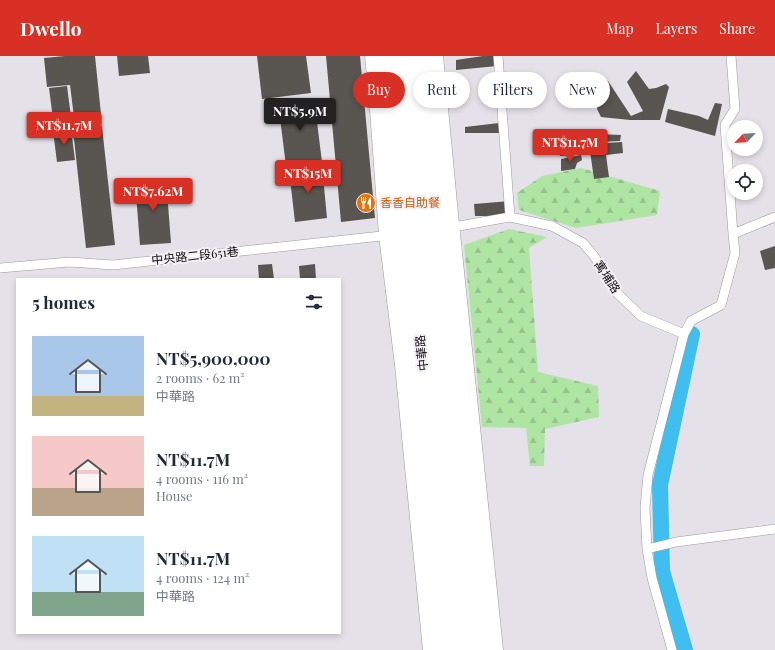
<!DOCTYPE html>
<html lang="en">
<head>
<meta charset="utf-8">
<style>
	:root { --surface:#fff; --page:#f2f2f3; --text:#1f2937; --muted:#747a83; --accent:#d93025 }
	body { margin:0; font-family:"Playfair Display","Noto Sans TC",serif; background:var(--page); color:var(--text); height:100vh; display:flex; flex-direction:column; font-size:15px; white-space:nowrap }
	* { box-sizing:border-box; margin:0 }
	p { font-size:13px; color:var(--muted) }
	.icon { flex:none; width:22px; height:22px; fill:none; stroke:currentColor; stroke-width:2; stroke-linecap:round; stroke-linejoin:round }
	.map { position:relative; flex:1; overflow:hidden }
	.side { position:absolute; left:16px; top:222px; width:325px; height:356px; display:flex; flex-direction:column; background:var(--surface); border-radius:0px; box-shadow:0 2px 6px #0003 }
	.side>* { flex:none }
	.hud { position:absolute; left:353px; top:16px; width:362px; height:36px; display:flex; gap:8px }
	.needle { width:26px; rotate:246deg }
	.fabs { position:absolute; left:727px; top:64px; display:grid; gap:8px }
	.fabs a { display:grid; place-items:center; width:36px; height:36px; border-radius:50%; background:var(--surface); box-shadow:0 2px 6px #0003; font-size:20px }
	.price { position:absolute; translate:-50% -34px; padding:0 9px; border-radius:4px; background:var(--accent); color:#fff; font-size:13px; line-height:26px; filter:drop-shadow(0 1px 2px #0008) }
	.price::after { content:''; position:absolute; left:50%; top:24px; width:12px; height:9px; margin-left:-6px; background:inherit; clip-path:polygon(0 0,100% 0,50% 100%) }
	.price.current { background:#222; color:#fff }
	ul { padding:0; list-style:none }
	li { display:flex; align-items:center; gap:12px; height:100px; padding:0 16px }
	li span { display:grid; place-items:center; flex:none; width:112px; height:80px; border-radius:0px; color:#555 }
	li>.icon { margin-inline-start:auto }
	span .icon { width:48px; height:48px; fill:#fffc; stroke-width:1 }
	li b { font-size:17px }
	h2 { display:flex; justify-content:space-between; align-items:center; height:48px; padding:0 16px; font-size:17px }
	.chip { padding:0 14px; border-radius:18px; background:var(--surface); box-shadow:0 2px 6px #0003; font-size:14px; line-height:36px }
	.chip.current { background:var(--accent); color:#fff }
	header { display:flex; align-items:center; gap:24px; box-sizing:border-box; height:56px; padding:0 20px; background:var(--accent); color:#fff }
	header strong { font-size:19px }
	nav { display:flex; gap:22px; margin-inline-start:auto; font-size:14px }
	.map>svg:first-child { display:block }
	.forest { fill:url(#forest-firs) }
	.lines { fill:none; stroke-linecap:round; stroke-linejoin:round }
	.canal { stroke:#3ebfef; stroke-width:16 }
	.building { fill:#595550 }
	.service-casing { stroke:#9b999f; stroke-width:10 }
	.secondary-casing { stroke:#9b999f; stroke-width:23 }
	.service { stroke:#fff; stroke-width:9 }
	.secondary { stroke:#fff; stroke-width:22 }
	.labels { text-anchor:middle; stroke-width:4; stroke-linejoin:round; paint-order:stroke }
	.food-label { font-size:12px; fill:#c56008; stroke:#f2eff5; text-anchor:start }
	.street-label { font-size:12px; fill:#0f0e11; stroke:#f2eff5 }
</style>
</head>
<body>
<header>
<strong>Dwello</strong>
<nav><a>Map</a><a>Layers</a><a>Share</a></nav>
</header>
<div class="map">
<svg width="775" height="594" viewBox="0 0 775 594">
	<defs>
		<pattern id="forest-firs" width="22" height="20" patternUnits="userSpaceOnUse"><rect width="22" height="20" fill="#afe5a3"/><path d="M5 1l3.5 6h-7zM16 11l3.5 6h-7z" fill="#95c38b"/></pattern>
	</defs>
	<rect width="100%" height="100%" fill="#e4e1e8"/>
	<path class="forest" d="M 581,112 L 660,135 L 657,159 L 576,172 L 519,154 L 517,137 L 542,120 Z
		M 509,173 L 547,181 L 529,192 L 538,316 L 598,330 L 599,361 L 545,373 L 544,410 L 530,410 L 526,372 L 482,371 L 464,189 Z"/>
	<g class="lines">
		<path class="canal" d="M 685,594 L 662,515 L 660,429 L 692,278"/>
	</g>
	<path class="building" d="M 65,0 L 95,0 L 101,58 L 74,61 L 70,29 L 47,31 L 44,2 Z
		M 117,0 L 148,0 L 150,17 L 119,20 Z
		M 257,0 L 306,0 L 311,37 L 262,43 Z
		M 326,0 L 360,0 L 375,162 L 341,166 Z
		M 483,0 L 497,0 L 497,10 L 456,14 L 456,4 Z
		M 636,15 L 649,33 L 656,32 L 666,28 L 669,31 L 660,64 L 630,64 L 601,61 L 597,53 L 602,22 L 608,25 L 631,60 L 643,55 L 627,26 Z
		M 67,30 L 71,61 L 53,63 L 49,32 Z
		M 314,42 L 322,106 L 286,110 L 278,46 Z
		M 715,47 L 722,48 L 715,80 L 665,66 L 668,53 L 699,60 L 708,64 Z
		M 499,67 L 503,77 L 465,77 L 465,71 Z
		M 102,71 L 115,189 L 86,192 L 73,74 Z
		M 71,73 L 75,104 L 57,106 L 53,75 Z
		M 575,75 L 578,96 L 573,99 L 560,100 L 554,77 Z
		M 597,78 L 621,79 L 620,85 L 598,86 Z
		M 622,86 L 623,97 L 606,99 L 609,121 L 594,123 L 589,88 Z
		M 581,99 L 582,104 L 577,107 L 575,113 L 561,115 L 561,103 Z
		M 322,110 L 327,162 L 295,166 L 289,114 Z
		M 166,123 L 171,187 L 140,189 L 135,125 Z
		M 510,145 L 511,160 L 475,160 L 474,148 Z
		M 775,190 L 775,212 L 765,214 L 760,195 Z
		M 272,208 L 274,223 L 259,223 L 258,209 Z
		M 315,208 L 316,223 L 300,223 L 299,210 Z"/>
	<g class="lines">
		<g class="service-casing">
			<path id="service" d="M 498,0 L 510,161
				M 731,0 L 735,53 L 725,69 L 733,178
				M 448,172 L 510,161 L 552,170 L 583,187 L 594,200 L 616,236 L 641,260 L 684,278 L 691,265 L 721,249 L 735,197 L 733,178 L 775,161
				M 0,212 L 70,206 L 113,209 L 391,179
				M 647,493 L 676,486 L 775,473
				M 672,594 L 652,522 L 647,493 L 645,452 L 648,419 L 684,278"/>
		</g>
		<g class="secondary-casing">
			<path id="secondary" d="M 376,0 L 380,39 L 390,179 L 406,309 L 434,594
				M 392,0 L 452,594
				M 413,0 L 474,594
				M 432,0 L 447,158 L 492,594"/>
		</g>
		<use href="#service" class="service"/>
		<use href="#secondary" class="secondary"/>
	</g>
	<defs>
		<g id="restaurant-disc" transform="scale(1)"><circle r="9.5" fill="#e8710a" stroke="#f2eff5"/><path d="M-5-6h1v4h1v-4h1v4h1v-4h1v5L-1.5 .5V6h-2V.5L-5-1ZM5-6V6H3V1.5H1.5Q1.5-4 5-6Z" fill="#fff"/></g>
	</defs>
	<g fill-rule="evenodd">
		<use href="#restaurant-disc" x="366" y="147"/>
	</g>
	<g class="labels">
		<g class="food-label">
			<text x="380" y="151">香香自助餐</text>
		</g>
		<g class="street-label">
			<text transform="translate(195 200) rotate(-6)" y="4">中央路二段651巷</text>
			<text transform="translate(607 221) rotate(57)" y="4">寓埔路</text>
			<text transform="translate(422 297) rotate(-96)" y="4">中華路</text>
		</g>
	</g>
</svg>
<div class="fabs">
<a><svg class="needle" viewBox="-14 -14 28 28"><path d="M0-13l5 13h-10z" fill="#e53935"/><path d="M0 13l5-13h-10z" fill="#747a83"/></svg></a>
<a><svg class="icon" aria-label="locate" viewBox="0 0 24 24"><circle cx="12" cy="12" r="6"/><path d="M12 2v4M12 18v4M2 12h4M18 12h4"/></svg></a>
</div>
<b class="price current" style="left:300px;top:76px">NT$5.9M</b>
<b class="price" style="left:64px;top:90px">NT$11.7M</b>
<b class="price" style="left:570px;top:107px">NT$11.7M</b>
<b class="price" style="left:308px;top:138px">NT$15M</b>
<b class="price" style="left:153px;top:156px">NT$7.62M</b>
<div class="hud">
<a class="chip current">Buy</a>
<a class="chip">Rent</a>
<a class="chip">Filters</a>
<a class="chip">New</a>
</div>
<section class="side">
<h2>5 homes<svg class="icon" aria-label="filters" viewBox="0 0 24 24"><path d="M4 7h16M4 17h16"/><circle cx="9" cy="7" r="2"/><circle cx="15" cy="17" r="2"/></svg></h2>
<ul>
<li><span style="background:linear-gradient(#a9c7e8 75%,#c2b280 0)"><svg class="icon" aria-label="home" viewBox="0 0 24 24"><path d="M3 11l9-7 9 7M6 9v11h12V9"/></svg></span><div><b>NT$5,900,000</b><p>2 rooms · 62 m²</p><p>中華路</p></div></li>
<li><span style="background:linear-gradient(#f6c9c9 65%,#b9a48a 0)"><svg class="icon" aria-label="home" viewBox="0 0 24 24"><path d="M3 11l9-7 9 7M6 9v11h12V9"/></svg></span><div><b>NT$11.7M</b><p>4 rooms · 116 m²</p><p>House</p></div></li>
<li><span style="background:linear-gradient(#bfe0f5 70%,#7fa58c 0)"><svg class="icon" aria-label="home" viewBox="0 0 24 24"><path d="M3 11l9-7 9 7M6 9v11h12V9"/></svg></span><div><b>NT$11.7M</b><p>4 rooms · 124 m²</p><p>中華路</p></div></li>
</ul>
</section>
</div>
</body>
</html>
